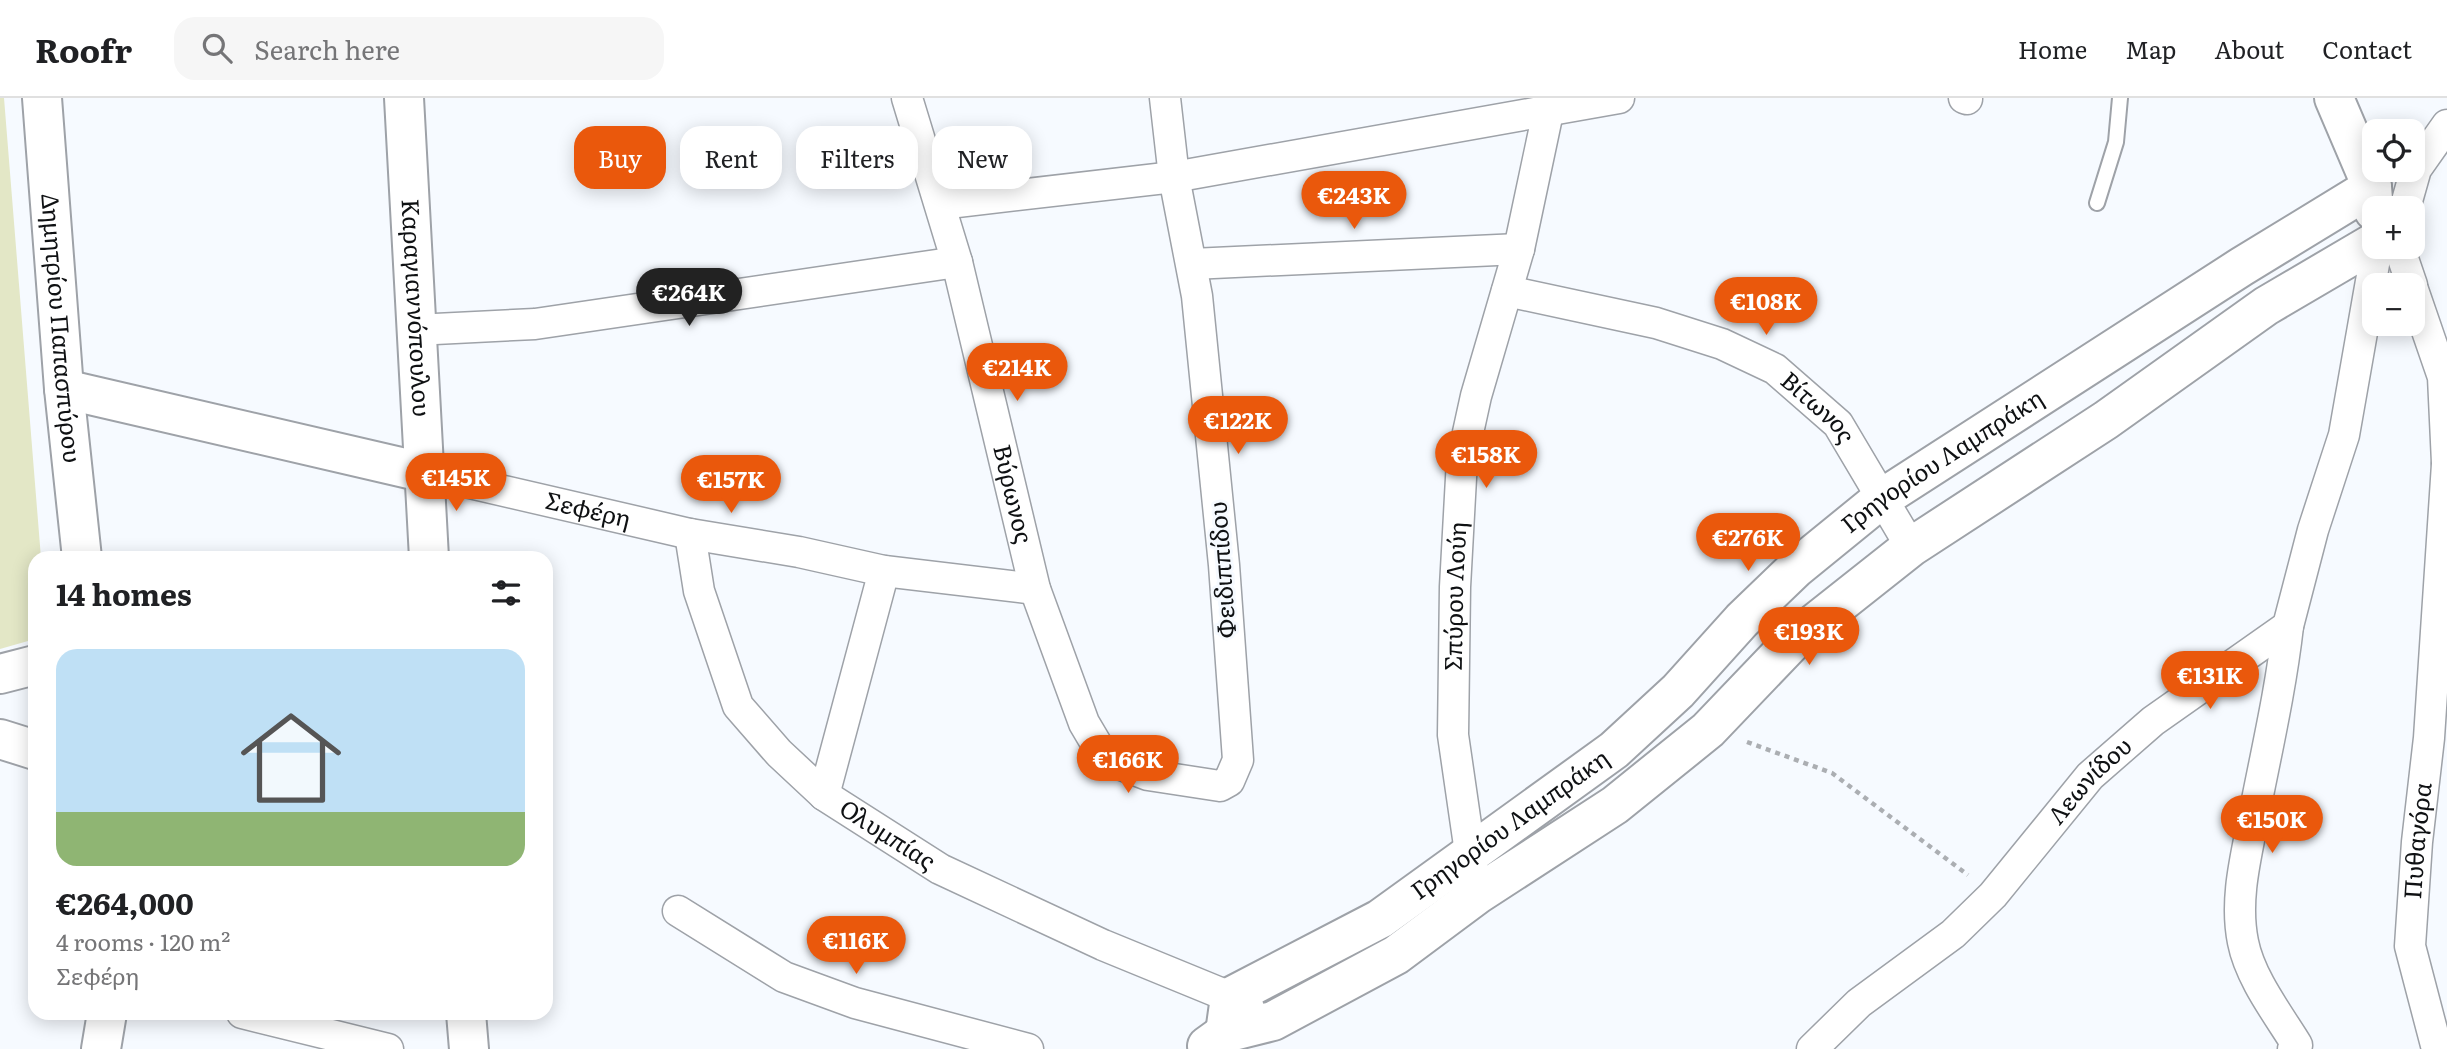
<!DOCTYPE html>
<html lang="en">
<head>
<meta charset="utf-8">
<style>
	:root { --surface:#fff; --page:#f6f6f6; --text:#202124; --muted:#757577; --line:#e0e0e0; --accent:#ea580c }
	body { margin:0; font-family:Literata,serif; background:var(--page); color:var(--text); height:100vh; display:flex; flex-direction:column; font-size:26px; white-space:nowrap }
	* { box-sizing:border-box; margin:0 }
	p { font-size:23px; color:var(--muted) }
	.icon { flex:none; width:38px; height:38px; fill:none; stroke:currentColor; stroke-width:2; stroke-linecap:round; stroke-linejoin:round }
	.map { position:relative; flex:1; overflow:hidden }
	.panel { position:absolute; left:28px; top:453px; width:525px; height:469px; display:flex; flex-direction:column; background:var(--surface); border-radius:21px; box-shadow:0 4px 18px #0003 }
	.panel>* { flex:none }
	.guide { position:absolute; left:574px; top:28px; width:665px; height:63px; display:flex; gap:14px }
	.controls { position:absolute; left:2362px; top:21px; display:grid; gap:14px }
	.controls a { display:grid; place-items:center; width:63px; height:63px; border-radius:14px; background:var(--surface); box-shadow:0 4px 18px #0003; font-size:35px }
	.price { position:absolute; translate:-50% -60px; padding:0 16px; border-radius:24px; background:var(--accent); color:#fff; font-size:23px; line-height:46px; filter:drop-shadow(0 2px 4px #0008) }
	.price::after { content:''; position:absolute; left:50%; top:42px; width:21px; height:16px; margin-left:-10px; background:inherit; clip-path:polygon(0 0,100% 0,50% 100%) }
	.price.selected { background:#222; color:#fff }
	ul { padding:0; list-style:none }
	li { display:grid; align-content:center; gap:14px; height:371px; padding:0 28px }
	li+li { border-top:2px solid var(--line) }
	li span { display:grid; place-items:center; height:217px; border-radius:21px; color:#555 }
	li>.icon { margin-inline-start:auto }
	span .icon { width:126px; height:126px; fill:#fffc; stroke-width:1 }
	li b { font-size:30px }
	h2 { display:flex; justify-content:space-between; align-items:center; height:84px; padding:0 28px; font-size:30px }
	.pill { padding:0 24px; border-radius:21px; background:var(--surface); box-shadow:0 4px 18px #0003; font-size:24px; line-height:63px }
	.pill.selected { background:var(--accent); color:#fff }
	header { display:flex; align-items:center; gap:42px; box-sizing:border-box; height:98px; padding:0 35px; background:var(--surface); border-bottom:2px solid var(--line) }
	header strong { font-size:33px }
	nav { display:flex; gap:38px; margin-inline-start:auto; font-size:24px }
	.search { width:490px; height:63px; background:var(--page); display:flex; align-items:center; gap:18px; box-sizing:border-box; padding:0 24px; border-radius:21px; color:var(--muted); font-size:26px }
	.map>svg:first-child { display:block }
	.green { fill:#e3e7c6 }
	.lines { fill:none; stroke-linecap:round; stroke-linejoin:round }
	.lane-casing { stroke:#9ea2a8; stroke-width:18 }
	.street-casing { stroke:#9ea2a8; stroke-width:33 }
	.secondary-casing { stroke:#9ea2a8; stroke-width:42 }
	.path { stroke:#abaeb2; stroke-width:4.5; stroke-dasharray:5 5; stroke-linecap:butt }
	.lane { stroke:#fff; stroke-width:14 }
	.street { stroke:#fff; stroke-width:30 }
	.secondary { stroke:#fff; stroke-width:38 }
	.labels { text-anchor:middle; stroke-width:6; stroke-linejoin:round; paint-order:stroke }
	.street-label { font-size:24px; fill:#0f1113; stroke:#f6faff }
</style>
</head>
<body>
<header>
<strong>Roofr</strong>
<div class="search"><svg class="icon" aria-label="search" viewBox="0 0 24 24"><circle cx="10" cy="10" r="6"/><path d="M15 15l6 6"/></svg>Search here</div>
<nav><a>Home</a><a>Map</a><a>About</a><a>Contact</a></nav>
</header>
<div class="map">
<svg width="2447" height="951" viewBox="0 0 2447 951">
	<rect width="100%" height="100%" fill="#f6faff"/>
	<path class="green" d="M 0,0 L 4,0 L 41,460 L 35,460 L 35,541 L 0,551 Z"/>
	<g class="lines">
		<g class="lane-casing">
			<path id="lane" d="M 2097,105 L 2116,44 L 2120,0"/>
		</g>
		<g class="street-casing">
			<g id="street">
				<path id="s1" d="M 907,0 L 957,164 L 1035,491 L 1084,625 L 1097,647 L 1114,664 L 1148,677 L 1220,688 L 1229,683 L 1238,662 L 1224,467 L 1197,198 L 1174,79 L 1165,0"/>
				<path d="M 1964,0 L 1967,1"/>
				<path d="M 940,106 L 1174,79 L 1619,0"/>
				<path d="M 2405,110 L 2416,71 L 2447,27"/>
				<path d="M 2399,149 L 2412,187"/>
				<path d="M 1192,166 L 1519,151"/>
				<path d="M 2413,192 L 2443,279 L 2447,365"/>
				<path id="s2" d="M 1507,193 L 1656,225 L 1722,246 L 1775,271 L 1838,326 L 1911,449"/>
				<path d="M 415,232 L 535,226 L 957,164"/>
				<path id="s3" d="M 422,374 L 690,436 L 799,454 L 884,473 L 1035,491"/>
				<path id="s4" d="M 690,436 L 699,493 L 738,608 L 779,655 L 824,697 L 940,771 L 1103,847 L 1230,899 L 1249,910"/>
				<path d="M 2288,528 C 2281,590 2267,651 2255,712 C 2247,755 2234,800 2243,844 C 2250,880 2278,916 2297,947 L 2293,951"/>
				<path d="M 824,697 L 884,473"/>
				<path id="s5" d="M 1473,775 L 1453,637 L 1455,489 L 1462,362 L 1476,298 L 1519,151 L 1551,0"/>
				<path d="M 678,813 L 784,879 L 855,905 L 1028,951"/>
				<path d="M 242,915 L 388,951"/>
				<path id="s6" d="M 1812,951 L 1859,905 L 1953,836 L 1993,797 L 2090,678 L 2153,623 L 2288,528 L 2313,432 L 2344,337 L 2377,149"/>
				<path id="s7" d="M 2437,951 L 2410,848 L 2417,744 L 2429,640 L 2447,366"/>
			</g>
		</g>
		<g class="secondary-casing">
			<g id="secondary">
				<path id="s8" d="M 42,0 L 64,291 L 82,460"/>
				<path id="s9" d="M 404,0 L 429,460"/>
				<path d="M 2334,0 L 2372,89 L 2374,113"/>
				<path d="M 64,291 L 422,374"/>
				<path d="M 0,576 L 35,567"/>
				<path d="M 0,641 L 35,652"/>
				<path d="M 466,915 L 469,951"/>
				<path id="s10" d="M 1225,935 L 1230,899 L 1380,821 L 1614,652 L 1678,593 L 1742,522 L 1795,471 L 1881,401 L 2241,169 L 2372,89"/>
				<path d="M 1207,948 L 1225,935 L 1273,923 L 1396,857 L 1478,796 L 1615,707 L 1708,632 L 1796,540 L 1911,449 L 2106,322 L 2266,208 L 2375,144"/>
				<path d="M 101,951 L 107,915"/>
			</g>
		</g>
		<path class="path" d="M 1747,644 L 1832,675 L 1968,777"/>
		<use href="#lane" class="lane"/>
		<use href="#street" class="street"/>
		<use href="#secondary" class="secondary"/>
	</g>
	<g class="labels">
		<g class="street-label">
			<text dy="8" stroke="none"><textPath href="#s9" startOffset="210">Καραγιαννόπουλου</textPath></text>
			<text dy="8" stroke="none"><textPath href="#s8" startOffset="231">Δημητρίου Παπασπύρου</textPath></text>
			<text dy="8" stroke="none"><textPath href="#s2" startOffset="338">Βίτωνος</textPath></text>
			<text dy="8" stroke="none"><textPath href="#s10" startOffset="933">Γρηγορίου Λαμπράκη</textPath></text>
			<text dy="8" stroke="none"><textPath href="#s1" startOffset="410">Βύρωνος</textPath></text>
			<text dy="8" stroke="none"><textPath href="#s3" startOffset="170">Σεφέρη</textPath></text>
			<text transform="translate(1223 472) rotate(-94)" y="8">Φειδιππίδου</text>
			<text dy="8" stroke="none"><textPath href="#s5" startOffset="278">Σπύρου Λούη</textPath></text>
			<text dy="8" stroke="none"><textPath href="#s6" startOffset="388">Λεωνίδου</textPath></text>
			<text dy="8" stroke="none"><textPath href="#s10" startOffset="366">Γρηγορίου Λαμπράκη</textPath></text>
			<text dy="8" stroke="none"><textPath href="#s4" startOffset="378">Ολυμπίας</textPath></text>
			<text dy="8" stroke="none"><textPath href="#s7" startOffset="212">Πυθαγόρα</textPath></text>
		</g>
	</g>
</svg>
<div class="controls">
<a><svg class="icon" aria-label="locate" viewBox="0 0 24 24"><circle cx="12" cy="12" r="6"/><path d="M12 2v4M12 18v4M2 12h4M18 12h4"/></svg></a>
<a>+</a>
<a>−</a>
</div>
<b class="price" style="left:1354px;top:133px">€243K</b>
<b class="price selected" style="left:689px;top:230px">€264K</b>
<b class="price" style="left:1766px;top:239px">€108K</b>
<b class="price" style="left:1017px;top:305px">€214K</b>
<b class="price" style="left:1238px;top:358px">€122K</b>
<b class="price" style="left:1486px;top:392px">€158K</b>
<b class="price" style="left:456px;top:415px">€145K</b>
<b class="price" style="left:731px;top:417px">€157K</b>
<b class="price" style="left:1748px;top:475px">€276K</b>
<b class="price" style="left:1809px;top:569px">€193K</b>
<b class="price" style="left:2210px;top:613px">€131K</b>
<b class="price" style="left:1128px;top:697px">€166K</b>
<b class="price" style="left:2272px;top:757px">€150K</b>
<b class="price" style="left:856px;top:878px">€116K</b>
<div class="guide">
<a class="pill selected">Buy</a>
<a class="pill">Rent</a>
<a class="pill">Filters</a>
<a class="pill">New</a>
</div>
<section class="panel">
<h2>14 homes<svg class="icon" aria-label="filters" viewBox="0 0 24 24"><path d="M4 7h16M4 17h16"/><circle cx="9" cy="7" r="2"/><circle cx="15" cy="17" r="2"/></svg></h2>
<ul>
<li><span style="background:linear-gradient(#bfe0f5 75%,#8fb573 0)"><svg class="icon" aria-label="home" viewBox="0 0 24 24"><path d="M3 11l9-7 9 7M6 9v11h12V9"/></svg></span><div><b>€264,000</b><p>4 rooms · 120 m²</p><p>Σεφέρη</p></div></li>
</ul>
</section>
</div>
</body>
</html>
